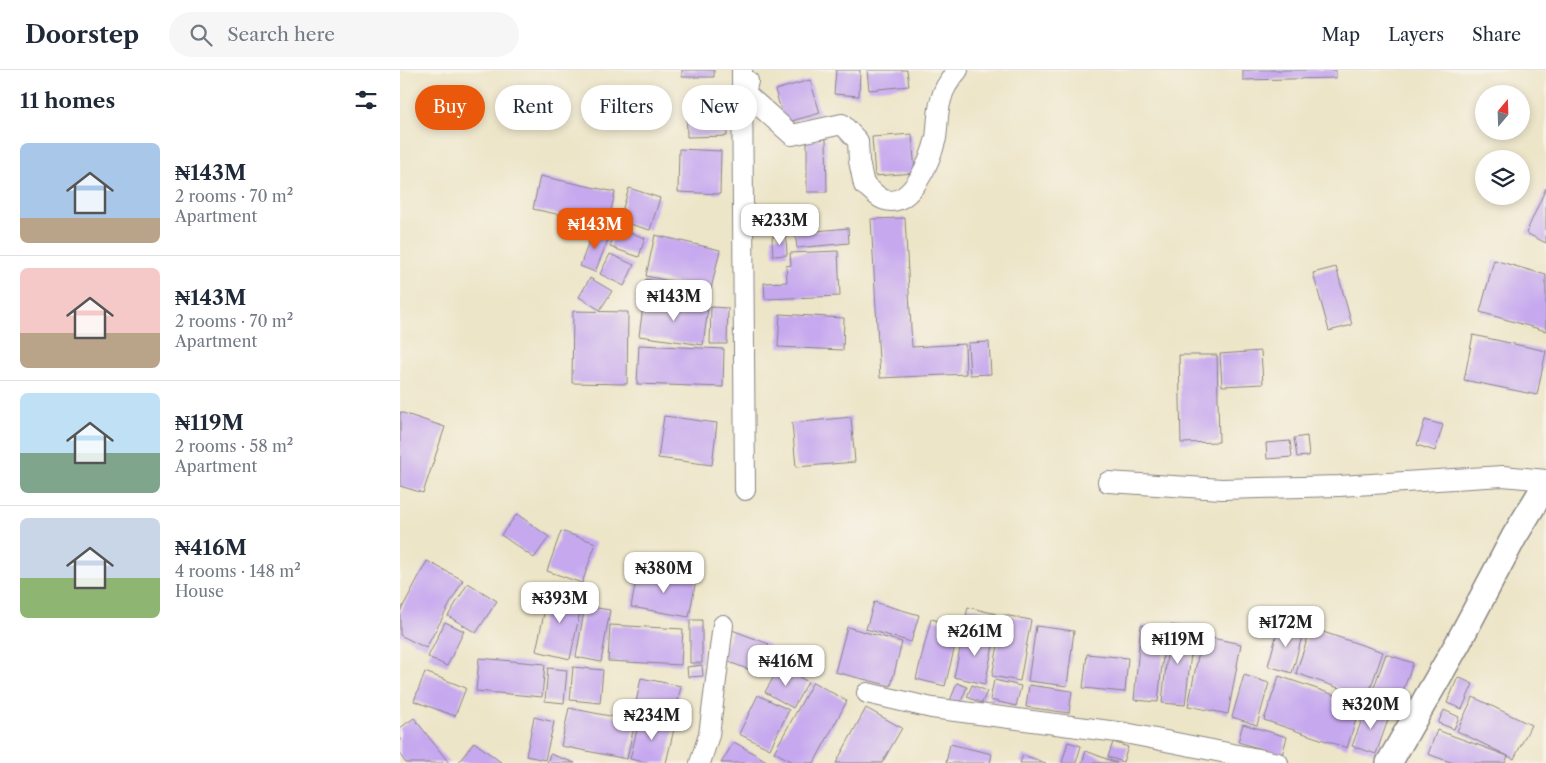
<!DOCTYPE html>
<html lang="en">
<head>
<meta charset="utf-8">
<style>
	:root { --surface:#fff; --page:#f6f6f7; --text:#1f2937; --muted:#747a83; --line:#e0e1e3; --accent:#ea580c }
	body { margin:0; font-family:"Libre Caslon Text",serif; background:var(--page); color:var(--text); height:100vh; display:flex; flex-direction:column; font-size:19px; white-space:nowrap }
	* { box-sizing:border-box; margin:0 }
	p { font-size:16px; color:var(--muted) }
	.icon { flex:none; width:28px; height:28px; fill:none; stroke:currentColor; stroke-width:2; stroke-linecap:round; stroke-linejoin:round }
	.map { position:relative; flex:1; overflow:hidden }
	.sheet { display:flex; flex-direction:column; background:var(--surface); width:400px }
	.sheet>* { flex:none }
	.hud { position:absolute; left:15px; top:15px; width:475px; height:45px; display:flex; gap:10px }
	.needle { width:32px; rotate:19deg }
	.fabs { position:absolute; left:1075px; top:15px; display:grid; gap:10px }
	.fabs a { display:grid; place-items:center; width:55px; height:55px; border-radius:50%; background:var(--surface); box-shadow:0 2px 8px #0003; font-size:25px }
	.price { position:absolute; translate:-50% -42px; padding:0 11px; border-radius:10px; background:#fff; color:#222; font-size:16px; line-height:32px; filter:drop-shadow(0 1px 2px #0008) }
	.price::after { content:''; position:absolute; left:50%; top:30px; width:15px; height:11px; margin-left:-8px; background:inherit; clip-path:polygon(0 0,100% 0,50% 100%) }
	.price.current { background:var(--accent); color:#fff }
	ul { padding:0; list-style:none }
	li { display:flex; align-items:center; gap:15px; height:125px; padding:0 20px }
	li+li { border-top:1px solid var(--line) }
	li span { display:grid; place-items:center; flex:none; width:140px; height:100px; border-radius:8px; color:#555 }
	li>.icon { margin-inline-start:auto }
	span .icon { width:60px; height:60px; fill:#fffc; stroke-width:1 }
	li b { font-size:21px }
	h2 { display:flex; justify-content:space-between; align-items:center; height:60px; padding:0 20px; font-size:21px }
	.tag { padding:0 18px; border-radius:22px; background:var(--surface); box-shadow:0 2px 8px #0003; font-size:18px; line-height:45px }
	.tag.current { background:var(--accent); color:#fff }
	header { display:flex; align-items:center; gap:30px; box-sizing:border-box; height:70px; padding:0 25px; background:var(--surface); border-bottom:1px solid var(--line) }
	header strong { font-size:24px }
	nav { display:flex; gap:28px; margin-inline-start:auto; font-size:18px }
	.search { width:350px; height:45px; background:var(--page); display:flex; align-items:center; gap:12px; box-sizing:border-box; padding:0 18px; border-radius:28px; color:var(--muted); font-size:19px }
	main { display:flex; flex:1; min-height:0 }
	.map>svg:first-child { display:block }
	.building { fill:#c6a8ef }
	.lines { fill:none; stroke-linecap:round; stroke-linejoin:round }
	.minor-casing { stroke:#888482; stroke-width:22 }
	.tertiary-casing { stroke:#888482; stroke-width:28 }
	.minor { stroke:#fff; stroke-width:20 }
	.tertiary { stroke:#fff; stroke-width:25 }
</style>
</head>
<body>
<header>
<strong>Doorstep</strong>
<div class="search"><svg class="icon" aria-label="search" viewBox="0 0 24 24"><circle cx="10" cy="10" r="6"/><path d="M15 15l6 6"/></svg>Search here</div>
<nav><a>Map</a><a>Layers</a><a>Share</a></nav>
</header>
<main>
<section class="sheet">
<h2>11 homes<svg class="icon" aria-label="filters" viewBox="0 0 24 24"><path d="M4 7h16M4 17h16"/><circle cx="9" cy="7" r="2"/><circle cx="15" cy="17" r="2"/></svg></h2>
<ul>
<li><span style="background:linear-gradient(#a9c7e8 75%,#b9a48a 0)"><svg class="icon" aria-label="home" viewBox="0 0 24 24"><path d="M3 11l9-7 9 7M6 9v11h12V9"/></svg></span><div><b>₦143M</b><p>2 rooms · 70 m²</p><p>Apartment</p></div></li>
<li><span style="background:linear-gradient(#f6c9c9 65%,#b9a48a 0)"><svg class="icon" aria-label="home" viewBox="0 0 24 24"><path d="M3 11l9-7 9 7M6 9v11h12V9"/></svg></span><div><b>₦143M</b><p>2 rooms · 70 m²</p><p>Apartment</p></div></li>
<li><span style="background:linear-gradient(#bfe0f5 60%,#7fa58c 0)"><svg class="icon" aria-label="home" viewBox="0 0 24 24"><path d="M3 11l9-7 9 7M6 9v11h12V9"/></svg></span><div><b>₦119M</b><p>2 rooms · 58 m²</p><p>Apartment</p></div></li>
<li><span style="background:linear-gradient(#c9d6e8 60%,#8fb573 0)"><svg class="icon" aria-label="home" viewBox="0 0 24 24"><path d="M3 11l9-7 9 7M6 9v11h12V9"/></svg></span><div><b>₦416M</b><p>4 rooms · 148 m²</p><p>House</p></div></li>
</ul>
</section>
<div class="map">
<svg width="1146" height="693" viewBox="0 0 1146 693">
	<rect width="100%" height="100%" fill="#f7f3e8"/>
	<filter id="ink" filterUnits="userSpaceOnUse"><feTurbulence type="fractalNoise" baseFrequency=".02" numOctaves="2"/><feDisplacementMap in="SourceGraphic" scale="10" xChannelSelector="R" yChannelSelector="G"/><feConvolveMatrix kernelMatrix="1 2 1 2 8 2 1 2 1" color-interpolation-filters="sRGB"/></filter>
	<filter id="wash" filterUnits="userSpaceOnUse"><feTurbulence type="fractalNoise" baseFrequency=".0096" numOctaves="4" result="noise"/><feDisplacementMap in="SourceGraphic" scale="20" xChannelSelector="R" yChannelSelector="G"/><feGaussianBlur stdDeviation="1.12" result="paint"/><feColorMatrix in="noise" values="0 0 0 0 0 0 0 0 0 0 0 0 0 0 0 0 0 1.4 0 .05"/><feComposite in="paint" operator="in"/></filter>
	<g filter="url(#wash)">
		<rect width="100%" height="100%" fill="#ede5c8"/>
		<g id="blocks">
			<path class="building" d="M 282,0 L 314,0 L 314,7 L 282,7 Z
				M 436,0 L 460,0 L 459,26 L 434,24 Z
				M 467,0 L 507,0 L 509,16 L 469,20 Z
				M 843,0 L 936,0 L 936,8 L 843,10 Z
				M 410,10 L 420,43 L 385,53 L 375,20 Z
				M 326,25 L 327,66 L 287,67 L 286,26 Z
				M 512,64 L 515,103 L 475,106 L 472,67 Z
				M 407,69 L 426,69 L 427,122 L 407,122 Z
				M 279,79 L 321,81 L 320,124 L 278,122 Z
				M 140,106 L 215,122 L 208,155 L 133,139 Z
				M 229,118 L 260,128 L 250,160 L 219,151 Z
				M 1146,118 L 1146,173 L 1126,163 Z
				M 505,148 L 512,277 L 565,274 L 566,304 L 480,308 L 471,149 Z
				M 216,158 L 245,168 L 239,187 L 210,177 Z
				M 448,158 L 449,173 L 397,178 L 395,163 Z
				M 194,159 L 210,165 L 195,202 L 180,196 Z
				M 255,165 L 320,180 L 308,232 L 289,228 L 292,216 L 246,206 Z
				M 386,166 L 387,185 L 373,186 L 372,167 Z
				M 438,181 L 440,226 L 365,229 L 364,213 L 387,212 L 386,196 L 391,195 L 390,183 Z
				M 210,184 L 234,195 L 224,216 L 200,204 Z
				M 1094,190 L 1146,205 L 1146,261 L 1080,242 Z
				M 936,197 L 952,255 L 929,261 L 913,203 Z
				M 190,208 L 212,221 L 200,240 L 179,227 Z
				M 246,209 L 288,218 L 286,230 L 243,220 Z
				M 244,229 L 308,238 L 303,275 L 239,266 Z
				M 311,237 L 328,238 L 327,274 L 310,274 Z
				M 173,241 L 228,242 L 227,314 L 172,313 Z
				M 380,244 L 444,248 L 443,280 L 378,277 Z
				M 1073,265 L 1146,281 L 1137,325 L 1064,310 Z
				M 589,272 L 591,304 L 570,305 L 568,273 Z
				M 239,275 L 324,279 L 323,317 L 237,314 Z
				M 861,281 L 863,314 L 822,316 L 820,284 Z
				M 779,285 L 817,285 L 819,372 L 781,373 Z
				M 0,342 L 45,357 L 23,423 L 0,416 Z
				M 264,346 L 317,353 L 312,395 L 258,388 Z
				M 451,347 L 455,392 L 396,397 L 392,353 Z
				M 1025,350 L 1043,355 L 1035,381 L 1017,375 Z
				M 907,366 L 909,386 L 897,387 L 894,368 Z
				M 890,371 L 892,387 L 867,389 L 866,373 Z
				M 117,444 L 149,467 L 134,488 L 101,465 Z
				M 161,461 L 196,473 L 182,513 L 147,501 Z
				M 27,491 L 63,510 L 26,578 L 0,565 L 0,542 Z
				M 238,500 L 296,510 L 289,547 L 231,537 Z
				M 68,513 L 97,531 L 76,563 L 48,546 Z
				M 149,520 L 183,528 L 170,589 L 136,581 Z
				M 474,532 L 519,545 L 511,572 L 466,559 Z
				M 185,536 L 210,540 L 201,592 L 176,587 Z
				M 568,537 L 596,544 L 592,562 L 564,555 Z
				M 604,545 L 631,550 L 620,611 L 592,606 Z
				M 531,549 L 560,556 L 545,616 L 516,609 Z
				M 290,550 L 302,550 L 302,593 L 290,593 Z
				M 45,552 L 64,561 L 47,596 L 28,587 Z
				M 880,552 L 904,559 L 892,603 L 868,596 Z
				M 210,555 L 283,559 L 281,595 L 208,591 Z
				M 741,555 L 766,558 L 758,632 L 734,630 Z
				M 770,555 L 794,558 L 785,635 L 762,633 Z
				M 636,556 L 674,561 L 667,616 L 628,611 Z
				M 447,557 L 502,572 L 491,616 L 435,602 Z
				M 911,558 L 983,582 L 967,628 L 896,603 Z
				M 332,560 L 369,574 L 358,603 L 321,589 Z
				M 564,560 L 595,566 L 585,614 L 554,607 Z
				M 802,566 L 841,574 L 828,644 L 788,636 Z
				M 687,584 L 728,588 L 725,622 L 683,618 Z
				M 986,584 L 1013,593 L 997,638 L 970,628 Z
				M 79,588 L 145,594 L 142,627 L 76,621 Z
				M 302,595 L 303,606 L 288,607 L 287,597 Z
				M 380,596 L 408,612 L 393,638 L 365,622 Z
				M 173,597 L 203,600 L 200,633 L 170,630 Z
				M 148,598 L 167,600 L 164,633 L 145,631 Z
				M 25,602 L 66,618 L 55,646 L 14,631 Z
				M 844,605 L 869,613 L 857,655 L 832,647 Z
				M 879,606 L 961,634 L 947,678 L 864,650 Z
				M 1058,607 L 1073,614 L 1062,639 L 1047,633 Z
				M 241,608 L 281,616 L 274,650 L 234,642 Z
				M 594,610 L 621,616 L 616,636 L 590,630 Z
				M 413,612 L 447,631 L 414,693 L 395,693 L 374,682 Z
				M 557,613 L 567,617 L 560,634 L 550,631 Z
				M 572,615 L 587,621 L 582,633 L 567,627 Z
				M 629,615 L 672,621 L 669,643 L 626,637 Z
				M 358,625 L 389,640 L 370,679 L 339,664 Z
				M 1073,627 L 1131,655 L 1114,689 L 1057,661 Z
				M 967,636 L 990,644 L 976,684 L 952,676 Z
				M 169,638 L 235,651 L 227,689 L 161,676 Z
				M 466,638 L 502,658 L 482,693 L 436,693 Z
				M 1044,640 L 1059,647 L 1054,659 L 1038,653 Z
				M 134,647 L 154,652 L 145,690 L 126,686 Z
				M 240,647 L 275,655 L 266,693 L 249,693 L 230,689 Z
				M 14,648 L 49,693 L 6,693 L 0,685 L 0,658 Z
				M 843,654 L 887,667 L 882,685 L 838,672 Z
				M 1037,660 L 1108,686 L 1105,693 L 1053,693 L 1028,684 Z
				M 74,672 L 102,693 L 61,693 L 59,692 Z
				M 334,672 L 370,693 L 321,693 Z
				M 668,672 L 681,676 L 676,693 L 662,693 Z
				M 713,672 L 728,677 L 723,692 L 708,687 Z
				M 550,674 L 592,684 L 590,693 L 546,693 Z
				M 686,681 L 717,693 L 682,693 Z
				M 150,684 L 175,693 L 147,693 Z
				M 623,685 L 646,693 L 620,693 Z"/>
		</g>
	</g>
	<g filter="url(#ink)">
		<use href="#blocks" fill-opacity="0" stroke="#888482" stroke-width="1"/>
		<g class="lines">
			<g class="minor-casing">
				<path id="minor" d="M 342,0 L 345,420
					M 348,11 L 345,23 L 392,65 L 442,54 L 458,71 L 459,91 L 464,115 C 472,119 476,128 485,130 C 512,138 531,88 536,68 C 538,55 537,42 541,30 C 543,19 551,8 558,0
					M 708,412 L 822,419 L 939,416 L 1103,406 L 1146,410
					M 467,623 L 532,638 L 725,663 L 878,693
					M 300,693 L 309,665 L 323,555"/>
			</g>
			<g class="tertiary-casing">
				<path id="tertiary" d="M 989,693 L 1058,573 L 1114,467 L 1146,414"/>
			</g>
			<use href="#minor" class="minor"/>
			<use href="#tertiary" class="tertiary"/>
		</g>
	</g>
</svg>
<div class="fabs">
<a><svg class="needle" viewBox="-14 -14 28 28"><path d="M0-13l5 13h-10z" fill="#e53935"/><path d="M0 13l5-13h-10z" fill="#747a83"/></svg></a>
<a><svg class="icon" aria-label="layers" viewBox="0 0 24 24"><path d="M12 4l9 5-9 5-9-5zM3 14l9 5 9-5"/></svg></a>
</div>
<b class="price" style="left:380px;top:176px">₦233M</b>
<b class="price current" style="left:195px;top:180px">₦143M</b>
<b class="price" style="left:274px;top:252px">₦143M</b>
<b class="price" style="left:264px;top:524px">₦380M</b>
<b class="price" style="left:160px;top:554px">₦393M</b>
<b class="price" style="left:886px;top:578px">₦172M</b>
<b class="price" style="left:575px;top:587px">₦261M</b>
<b class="price" style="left:778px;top:595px">₦119M</b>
<b class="price" style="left:386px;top:617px">₦416M</b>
<b class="price" style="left:971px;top:660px">₦320M</b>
<b class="price" style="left:252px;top:671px">₦234M</b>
<div class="hud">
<a class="tag current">Buy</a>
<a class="tag">Rent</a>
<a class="tag">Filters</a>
<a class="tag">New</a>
</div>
</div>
</main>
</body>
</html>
